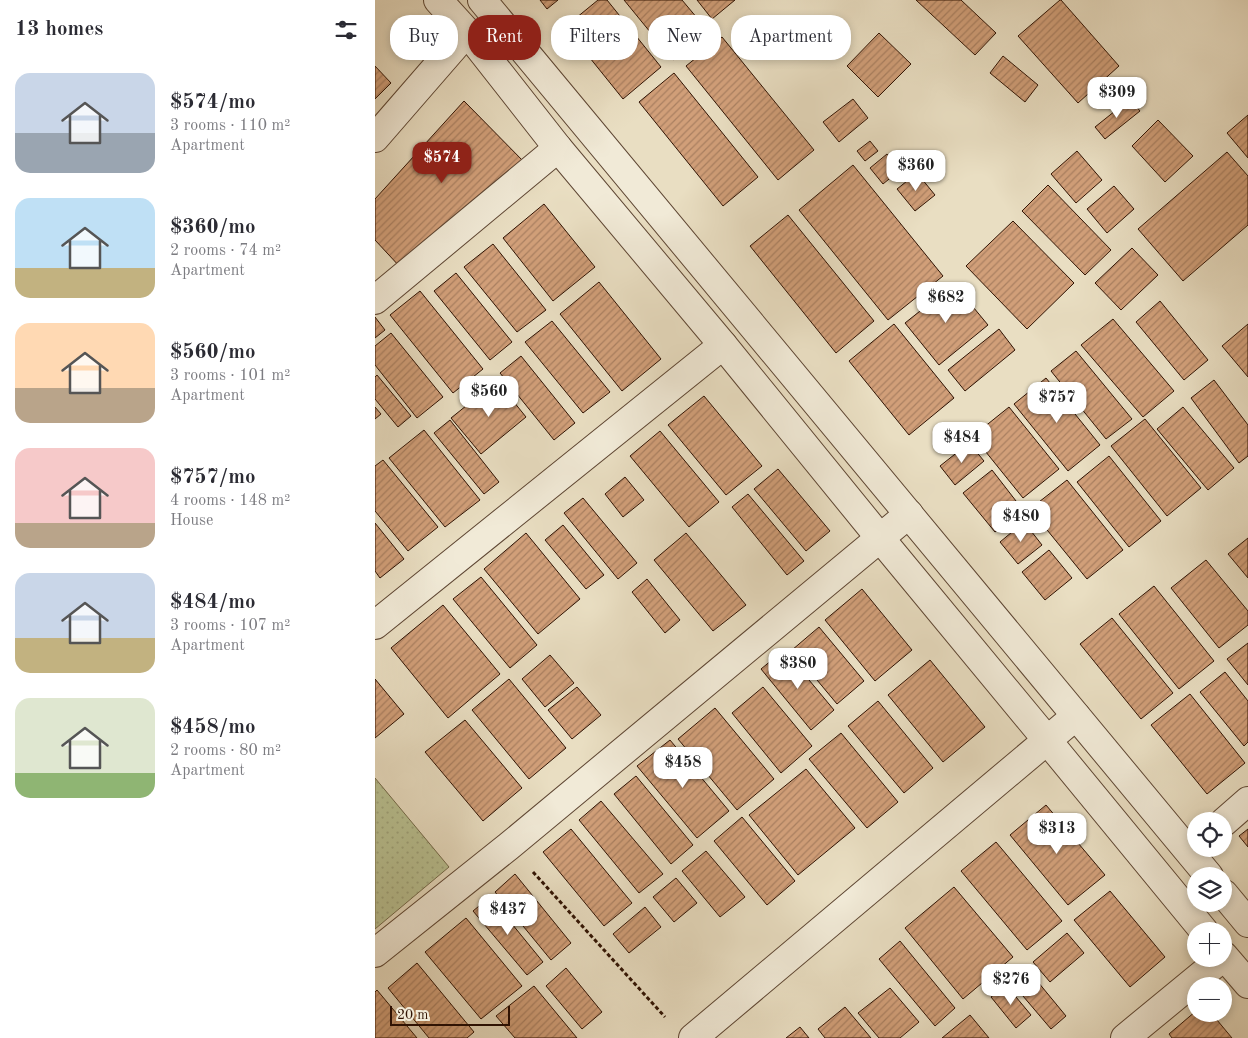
<!DOCTYPE html>
<html lang="en">
<head>
<meta charset="utf-8">
<style>
	:root { --surface:#fff; --page:#f7f7f7; --text:#2b2b33; --muted:#7c7c81; --accent:#8f2418 }
	body { margin:0; font-family:"Old Standard TT",serif; background:var(--page); color:var(--text); height:100vh; display:flex; flex-direction:column; font-size:19px; white-space:nowrap }
	* { box-sizing:border-box; margin:0 }
	p { font-size:16px; color:var(--muted) }
	.icon { flex:none; width:28px; height:28px; fill:none; stroke:currentColor; stroke-width:2; stroke-linecap:round; stroke-linejoin:round }
	.map { position:relative; flex:1; overflow:hidden }
	.side { display:flex; flex-direction:column; background:var(--surface); width:375px }
	.side>* { flex:none }
	.guide { position:absolute; left:15px; top:15px; width:475px; height:45px; display:flex; gap:10px }
	.controls { position:absolute; left:812px; top:812px; display:grid; gap:10px }
	.controls a { display:grid; place-items:center; width:45px; height:45px; border-radius:50%; background:var(--surface); box-shadow:0 2px 8px #0003; font-size:25px }
	.scale { position:absolute; left:15px; bottom:12px; width:120px; box-sizing:border-box; padding-left:5px; border:2px solid #301303; border-top:0; font-size:14px; line-height:18px; white-space:nowrap; color:#301303; -webkit-text-stroke:4px #f1ead7; paint-order:stroke }
	.price { position:absolute; translate:-50% -42px; padding:0 11px; border-radius:10px; background:#fff; color:#222; font-size:16px; line-height:32px; filter:drop-shadow(0 1px 2px #0008) }
	.price::after { content:''; position:absolute; left:50%; top:30px; width:15px; height:11px; margin-left:-8px; background:inherit; clip-path:polygon(0 0,100% 0,50% 100%) }
	.price.selected { background:var(--accent); color:#fff }
	ul { padding:0; list-style:none }
	li { display:flex; align-items:center; gap:15px; height:125px; padding:0 15px }
	li span { display:grid; place-items:center; flex:none; width:140px; height:100px; border-radius:15px; color:#555 }
	li>.icon { margin-inline-start:auto }
	span .icon { width:60px; height:60px; fill:#fffc; stroke-width:1 }
	li b { font-size:21px }
	h2 { display:flex; justify-content:space-between; align-items:center; height:60px; padding:0 15px; font-size:21px }
	.tag { padding:0 18px; border-radius:20px; background:var(--surface); box-shadow:0 2px 8px #0003; font-size:18px; line-height:45px }
	.tag.selected { background:var(--accent); color:#fff }
	main { display:flex; flex:1; min-height:0 }
	.map>svg:first-child { display:block }
	.green { fill:url(#green-dots); stroke:#746a4a }
	.building { fill:url(#building-hatch); stroke:#301303 }
	.lines { fill:none; stroke-linecap:round; stroke-linejoin:round }
	.minor-casing { stroke:#5e4633; stroke-width:30 }
	.tertiary-casing { stroke:#5e4633; stroke-width:30 }
	.path { stroke:#301303; stroke-width:3; stroke-dasharray:4 2.5; stroke-linecap:butt }
	.minor { stroke:#f1ead7; stroke-width:28 }
	.tertiary { stroke:#f1ead7; stroke-width:28 }
</style>
</head>
<body>
<main>
<section class="side">
<h2>13 homes<svg class="icon" aria-label="filters" viewBox="0 0 24 24"><path d="M4 7h16M4 17h16"/><circle cx="9" cy="7" r="2"/><circle cx="15" cy="17" r="2"/></svg></h2>
<ul>
<li><span style="background:linear-gradient(#c9d6e8 60%,#9aa5b1 0)"><svg class="icon" aria-label="home" viewBox="0 0 24 24"><path d="M3 11l9-7 9 7M6 9v11h12V9"/></svg></span><div><b>$574/mo</b><p>3 rooms · 110 m²</p><p>Apartment</p></div></li>
<li><span style="background:linear-gradient(#bfe0f5 70%,#c2b280 0)"><svg class="icon" aria-label="home" viewBox="0 0 24 24"><path d="M3 11l9-7 9 7M6 9v11h12V9"/></svg></span><div><b>$360/mo</b><p>2 rooms · 74 m²</p><p>Apartment</p></div></li>
<li><span style="background:linear-gradient(#ffd9b3 65%,#b9a48a 0)"><svg class="icon" aria-label="home" viewBox="0 0 24 24"><path d="M3 11l9-7 9 7M6 9v11h12V9"/></svg></span><div><b>$560/mo</b><p>3 rooms · 101 m²</p><p>Apartment</p></div></li>
<li><span style="background:linear-gradient(#f6c9c9 75%,#b9a48a 0)"><svg class="icon" aria-label="home" viewBox="0 0 24 24"><path d="M3 11l9-7 9 7M6 9v11h12V9"/></svg></span><div><b>$757/mo</b><p>4 rooms · 148 m²</p><p>House</p></div></li>
<li><span style="background:linear-gradient(#c9d6e8 65%,#c2b280 0)"><svg class="icon" aria-label="home" viewBox="0 0 24 24"><path d="M3 11l9-7 9 7M6 9v11h12V9"/></svg></span><div><b>$484/mo</b><p>3 rooms · 107 m²</p><p>Apartment</p></div></li>
<li><span style="background:linear-gradient(#dfe7d0 75%,#8fb573 0)"><svg class="icon" aria-label="home" viewBox="0 0 24 24"><path d="M3 11l9-7 9 7M6 9v11h12V9"/></svg></span><div><b>$458/mo</b><p>2 rooms · 80 m²</p><p>Apartment</p></div></li>
</ul>
</section>
<div class="map">
<svg width="873" height="1038" viewBox="0 0 873 1038">
	<defs>
		<pattern id="green-dots" width="8" height="8" patternUnits="userSpaceOnUse" patternTransform="scale(1.25)"><rect width="8" height="8" fill="#b9c192"/><path d="M2 2h.1M6 6h.1" fill="none" stroke="#9fa57c" stroke-width="1.8" stroke-linecap="round"/></pattern>
		<pattern id="building-hatch" width="6" height="6" patternUnits="userSpaceOnUse" patternTransform="scale(1.25)"><rect width="6" height="6" fill="#d19f79"/><path d="M-1 1l2-2M0 6l6-6M5 7l2-2" fill="none" stroke="#aa8061"/></pattern>
	</defs>
	<rect width="100%" height="100%" fill="#e9dec2"/>
	<filter id="stains"><feTurbulence type="fractalNoise" baseFrequency=".004" numOctaves="4"/><feColorMatrix values="0 0 0 0 .2 0 0 0 0 .09 0 0 0 0 .02 0 0 0 .5 -.17"/></filter>
	<radialGradient id="worn" r=".72"><stop offset=".6" stop-color="#630" stop-opacity="0"/><stop offset="1" stop-color="#630" stop-opacity=".3"/></radialGradient>
	<path class="green" d="M 0,778 L 74,867 L 0,929 Z"/>
	<path class="building" d="M 165,0 L 183,0 L 172,9 Z
		M 223,0 L 232,0 L 286,67 L 248,99 L 190,27 Z
		M 249,0 L 307,0 L 333,31 L 298,60 Z
		M 322,0 L 360,0 L 337,19 Z
		M 541,0 L 586,0 L 621,33 L 600,55 Z
		M 685,0 L 686,0 L 744,66 L 703,103 L 643,36 Z
		M 504,33 L 536,64 L 503,97 L 472,66 Z
		M 347,37 L 439,150 L 403,180 L 311,66 Z
		M 628,56 L 663,85 L 650,102 L 615,73 Z
		M 0,66 L 16,83 L 0,99 Z
		M 299,73 L 383,177 L 348,206 L 264,102 Z
		M 478,99 L 493,118 L 464,142 L 448,122 Z
		M 755,99 L 765,111 L 730,139 L 720,127 Z
		M 89,101 L 151,164 L 26,268 L 0,240 L 0,199 Z
		M 873,115 L 873,158 L 852,133 Z
		M 783,120 L 818,156 L 790,182 L 757,146 Z
		M 495,141 L 503,151 L 490,161 L 482,151 Z
		M 702,151 L 727,180 L 701,203 L 676,174 Z
		M 852,152 L 873,176 L 873,225 L 808,281 L 763,229 Z
		M 512,154 L 525,170 L 508,184 L 495,168 Z
		M 478,165 L 568,276 L 513,320 L 424,210 Z
		M 542,173 L 560,195 L 540,211 L 522,189 Z
		M 673,185 L 736,250 L 710,275 L 647,211 Z
		M 739,186 L 759,209 L 732,233 L 712,209 Z
		M 169,204 L 220,267 L 178,301 L 128,238 Z
		M 413,215 L 499,321 L 461,353 L 375,246 Z
		M 638,221 L 699,283 L 652,329 L 591,266 Z
		M 118,244 L 171,310 L 142,332 L 89,267 Z
		M 757,248 L 783,275 L 746,310 L 720,283 Z
		M 81,273 L 137,342 L 115,360 L 59,291 Z
		M 224,282 L 286,359 L 247,391 L 185,314 Z
		M 579,284 L 613,325 L 564,365 L 530,323 Z
		M 45,291 L 108,369 L 78,393 L 15,315 Z
		M 785,301 L 833,360 L 809,380 L 761,322 Z
		M 0,317 L 10,330 L 0,338 Z
		M 738,319 L 799,391 L 768,417 L 706,345 Z
		M 177,321 L 235,392 L 208,413 L 150,342 Z
		M 519,324 L 579,398 L 534,435 L 474,361 Z
		M 873,324 L 873,377 L 847,346 Z
		M 624,329 L 640,350 L 590,391 L 573,370 Z
		M 16,333 L 68,397 L 42,418 L 0,365 L 0,346 Z
		M 701,351 L 757,419 L 731,439 L 676,371 Z
		M 146,356 L 200,423 L 179,440 L 125,373 Z
		M 2,375 L 36,416 L 23,427 L 0,399 L 0,377 Z
		M 671,378 L 725,445 L 693,471 L 639,404 Z
		M 839,380 L 873,425 L 873,456 L 864,463 L 816,398 Z
		M 122,381 L 151,417 L 106,454 L 76,418 Z
		M 329,396 L 387,466 L 351,495 L 293,425 Z
		M 0,407 L 6,414 L 0,419 Z
		M 634,407 L 684,469 L 648,498 L 598,436 Z
		M 808,407 L 859,468 L 833,490 L 782,429 Z
		M 770,419 L 826,488 L 792,516 L 736,446 Z
		M 75,420 L 124,482 L 109,494 L 59,433 Z
		M 49,430 L 105,500 L 70,527 L 14,458 Z
		M 285,431 L 344,502 L 314,527 L 255,456 Z
		M 594,443 L 609,461 L 580,485 L 565,466 Z
		M 734,456 L 786,521 L 754,547 L 702,482 Z
		M 8,460 L 63,527 L 33,551 L 0,511 L 0,466 Z
		M 403,469 L 455,531 L 431,551 L 379,489 Z
		M 617,470 L 648,510 L 620,532 L 588,493 Z
		M 250,477 L 269,500 L 248,517 L 230,494 Z
		M 692,480 L 748,550 L 712,579 L 655,509 Z
		M 373,494 L 429,561 L 412,575 L 357,507 Z
		M 208,498 L 262,563 L 243,579 L 189,513 Z
		M 649,522 L 667,545 L 643,564 L 625,542 Z
		M 0,523 L 29,559 L 5,578 L 0,571 Z
		M 188,525 L 229,575 L 211,589 L 170,540 Z
		M 151,533 L 205,599 L 163,634 L 109,569 Z
		M 311,533 L 371,605 L 338,631 L 279,560 Z
		M 873,538 L 873,578 L 853,554 Z
		M 674,550 L 697,578 L 670,600 L 647,572 Z
		M 831,560 L 873,611 L 873,625 L 844,648 L 796,588 Z
		M 106,577 L 162,645 L 135,668 L 78,599 Z
		M 272,579 L 305,620 L 290,633 L 257,592 Z
		M 779,586 L 839,661 L 804,689 L 744,614 Z
		M 487,589 L 537,650 L 500,681 L 450,620 Z
		M 68,605 L 125,674 L 73,718 L 16,648 Z
		M 737,618 L 798,693 L 766,719 L 705,644 Z
		M 444,627 L 489,681 L 462,704 L 417,650 Z
		M 873,643 L 873,685 L 852,659 Z
		M 409,650 L 459,710 L 436,730 L 386,669 Z
		M 175,655 L 199,683 L 170,707 L 147,679 Z
		M 555,660 L 610,727 L 568,762 L 513,695 Z
		M 850,672 L 873,701 L 873,742 L 869,746 L 825,692 Z
		M 0,679 L 29,714 L 0,738 Z
		M 134,679 L 191,748 L 154,779 L 97,710 Z
		M 202,687 L 226,715 L 197,739 L 173,710 Z
		M 388,687 L 437,746 L 406,773 L 357,713 Z
		M 815,694 L 870,763 L 832,794 L 776,725 Z
		M 503,701 L 558,768 L 529,793 L 473,726 Z
		M 340,708 L 399,779 L 362,810 L 303,739 Z
		M 90,720 L 147,788 L 108,821 L 50,752 Z
		M 466,733 L 523,802 L 492,828 L 434,759 Z
		M 295,740 L 354,811 L 322,838 L 262,766 Z
		M 431,769 L 480,828 L 423,875 L 374,815 Z
		M 261,776 L 318,845 L 296,864 L 239,794 Z
		M 226,801 L 288,874 L 264,893 L 204,820 Z
		M 671,805 L 730,875 L 693,905 L 635,835 Z
		M 367,817 L 420,881 L 392,905 L 339,841 Z
		M 196,829 L 257,903 L 229,926 L 168,852 Z
		M 873,829 L 873,847 L 864,836 Z
		M 621,842 L 687,921 L 652,950 L 586,871 Z
		M 331,851 L 370,897 L 345,917 L 307,871 Z
		M 140,874 L 196,943 L 176,960 L 120,892 Z
		M 301,878 L 322,903 L 299,922 L 278,897 Z
		M 579,887 L 638,957 L 588,999 L 530,928 Z
		M 735,891 L 790,957 L 755,987 L 699,920 Z
		M 115,897 L 168,962 L 152,975 L 98,911 Z
		M 270,907 L 286,927 L 254,953 L 238,934 Z
		M 91,918 L 147,986 L 106,1019 L 50,952 Z
		M 692,933 L 709,953 L 675,982 L 658,962 Z
		M 525,941 L 580,1008 L 560,1026 L 504,959 Z
		M 42,963 L 99,1032 L 92,1038 L 54,1038 L 13,988 Z
		M 191,968 L 227,1012 L 207,1029 L 171,986 Z
		M 658,976 L 691,1016 L 676,1029 L 642,989 Z
		M 631,985 L 656,1015 L 641,1028 L 616,997 Z
		M 159,986 L 202,1038 L 140,1038 L 121,1016 Z
		M 515,988 L 544,1022 L 525,1038 L 504,1038 L 483,1013 Z
		M 2,990 L 42,1038 L 0,1038 L 0,992 Z
		M 470,1007 L 496,1038 L 450,1038 L 443,1029 Z
		M 821,1011 L 821,1014 L 837,1014 L 857,1038 L 797,1038 L 794,1034 Z
		M 595,1015 L 614,1038 L 567,1038 Z
		M 425,1027 L 434,1038 L 411,1038 Z"/>
	<g class="lines">
		<g class="minor-casing">
			<path id="minor" d="M 0,138 L 92,32
				M 0,300 L 183,148
				M 0,625 L 348,345
				M 849,822 L 873,801
				M 0,953 L 134,846 L 534,514
				M 318,1038 L 701,716
				M 750,1038 L 846,959"/>
		</g>
		<g class="tertiary-casing">
			<path id="tertiary" d="M 63,0 L 92,32 L 183,148 L 348,345 L 505,538 L 672,740 L 829,931
				M 107,0 L 834,876
				M 849,894 L 873,923
				M 849,956 L 873,984"/>
		</g>
		<path class="path" d="M 158,872 L 290,1017"/>
		<use href="#minor" class="minor"/>
		<use href="#tertiary" class="tertiary"/>
	</g>
	<rect width="100%" height="100%" filter="url(#stains)"/>
	<rect width="100%" height="100%" fill="url(#worn)"/>
</svg>
<div class="controls">
<a><svg class="icon" aria-label="locate" viewBox="0 0 24 24"><circle cx="12" cy="12" r="6"/><path d="M12 2v4M12 18v4M2 12h4M18 12h4"/></svg></a>
<a><svg class="icon" aria-label="layers" viewBox="0 0 24 24"><path d="M12 4l9 5-9 5-9-5zM3 14l9 5 9-5"/></svg></a>
<a>+</a>
<a>−</a>
</div>
<div class="scale">20 m</div>
<b class="price" style="left:742px;top:119px">$309</b>
<b class="price selected" style="left:67px;top:184px">$574</b>
<b class="price" style="left:541px;top:192px">$360</b>
<b class="price" style="left:571px;top:324px">$682</b>
<b class="price" style="left:114px;top:418px">$560</b>
<b class="price" style="left:682px;top:424px">$757</b>
<b class="price" style="left:587px;top:464px">$484</b>
<b class="price" style="left:646px;top:543px">$480</b>
<b class="price" style="left:423px;top:690px">$380</b>
<b class="price" style="left:308px;top:789px">$458</b>
<b class="price" style="left:682px;top:855px">$313</b>
<b class="price" style="left:133px;top:936px">$437</b>
<b class="price" style="left:636px;top:1006px">$276</b>
<div class="guide">
<a class="tag">Buy</a>
<a class="tag selected">Rent</a>
<a class="tag">Filters</a>
<a class="tag">New</a>
<a class="tag">Apartment</a>
</div>
</div>
</main>
</body>
</html>
